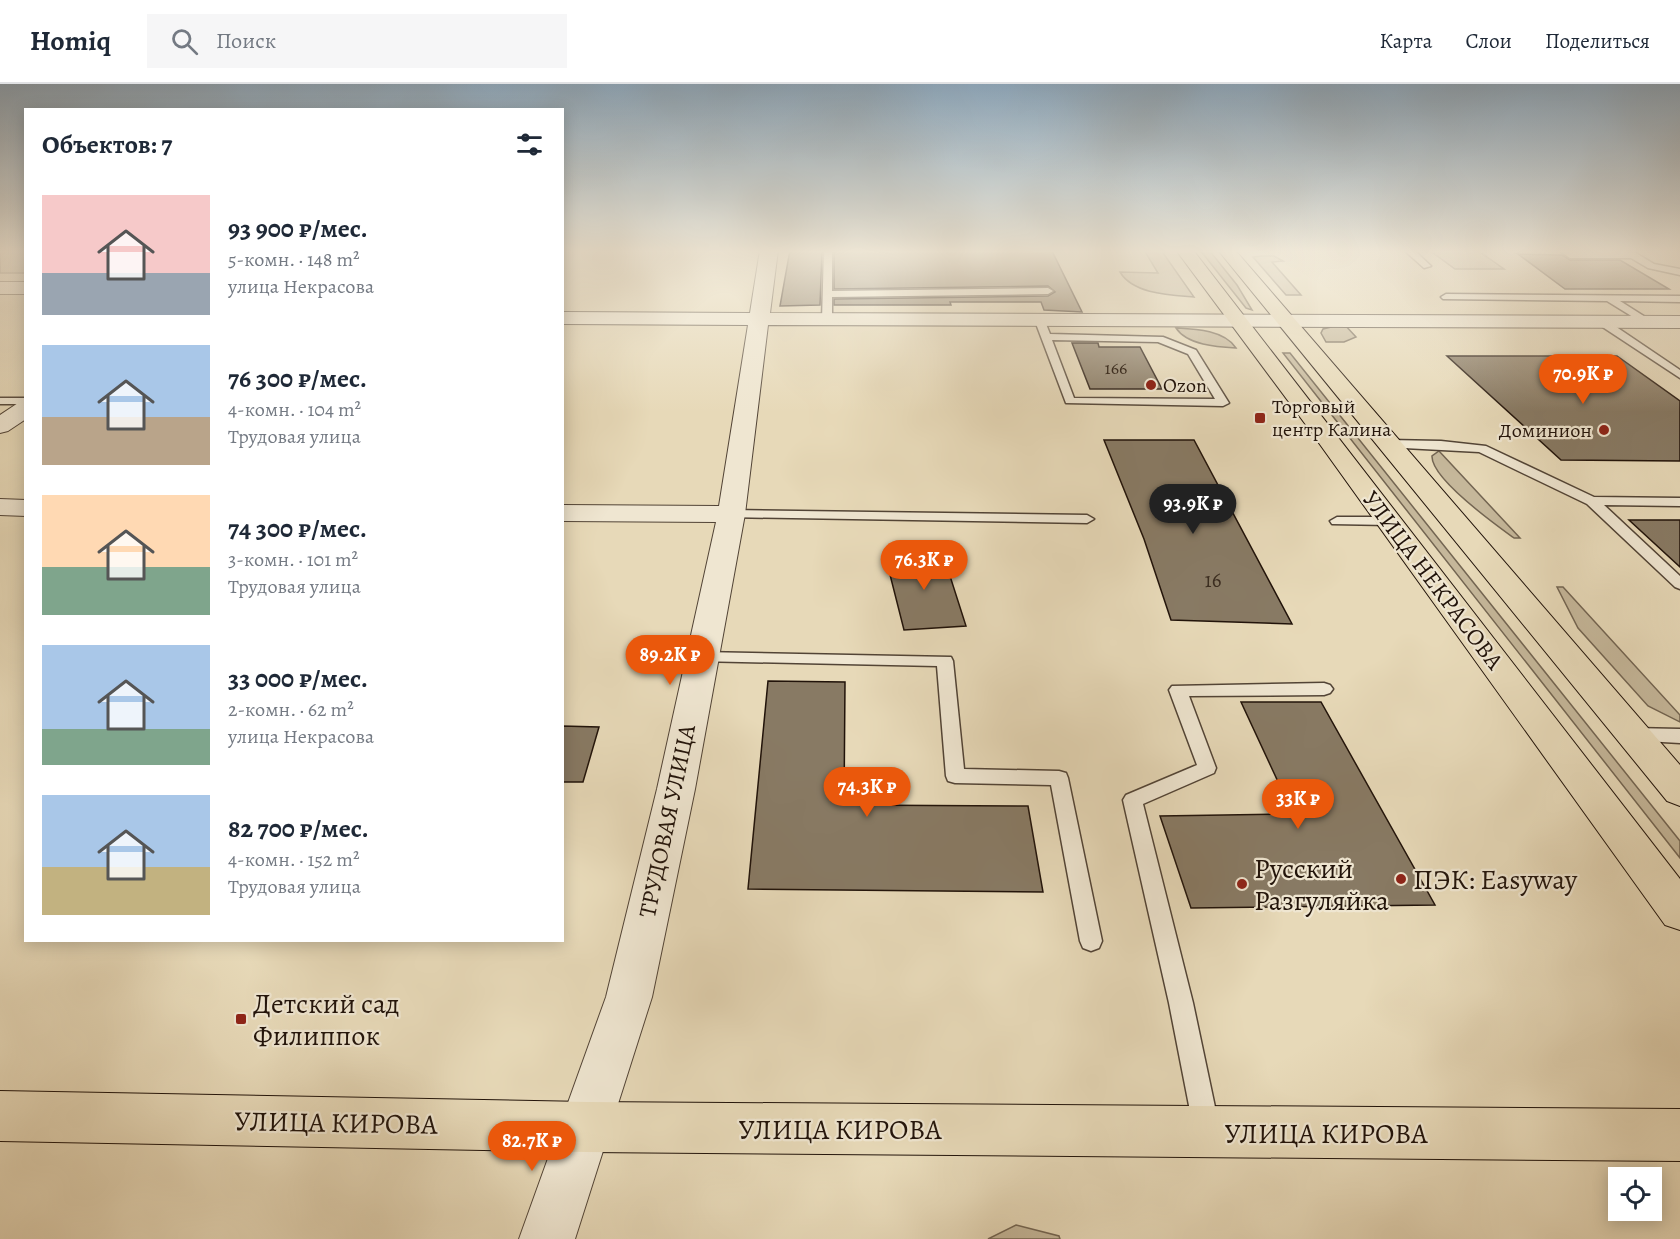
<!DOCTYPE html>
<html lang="ru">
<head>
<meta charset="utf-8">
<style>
	:root { --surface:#fff; --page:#f6f6f7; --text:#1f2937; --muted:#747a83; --line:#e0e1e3; --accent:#ea580c }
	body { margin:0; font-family:Alegreya,serif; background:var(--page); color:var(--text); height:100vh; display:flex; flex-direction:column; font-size:22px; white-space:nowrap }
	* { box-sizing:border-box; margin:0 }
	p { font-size:20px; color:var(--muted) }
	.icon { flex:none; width:33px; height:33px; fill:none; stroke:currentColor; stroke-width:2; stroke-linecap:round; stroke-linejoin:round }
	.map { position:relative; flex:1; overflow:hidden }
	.side { position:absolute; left:24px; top:24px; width:540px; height:834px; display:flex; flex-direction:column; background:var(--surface); border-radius:0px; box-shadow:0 3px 15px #0003 }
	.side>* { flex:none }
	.fabs { position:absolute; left:1608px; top:1083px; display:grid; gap:12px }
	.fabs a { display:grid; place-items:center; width:54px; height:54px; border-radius:0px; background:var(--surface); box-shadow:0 3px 15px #0003; font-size:30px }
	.price { position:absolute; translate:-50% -51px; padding:0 14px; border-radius:21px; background:var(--accent); color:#fff; font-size:20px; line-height:39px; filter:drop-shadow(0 2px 3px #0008) }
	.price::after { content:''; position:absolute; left:50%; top:36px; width:18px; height:14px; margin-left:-9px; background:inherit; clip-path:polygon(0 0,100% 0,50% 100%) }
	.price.current { background:#222; color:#fff }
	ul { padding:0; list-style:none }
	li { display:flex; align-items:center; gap:18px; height:150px; padding:0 18px }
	li span { display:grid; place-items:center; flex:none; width:168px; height:120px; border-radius:0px; color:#555 }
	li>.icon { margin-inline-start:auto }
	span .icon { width:72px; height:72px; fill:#fffc; stroke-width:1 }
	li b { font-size:26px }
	h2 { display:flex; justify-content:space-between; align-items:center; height:72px; padding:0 18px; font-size:26px }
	header { display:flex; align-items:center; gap:36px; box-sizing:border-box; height:84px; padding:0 30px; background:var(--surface); border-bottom:2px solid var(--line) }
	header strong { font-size:28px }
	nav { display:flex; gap:33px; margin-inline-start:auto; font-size:21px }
	.search { width:420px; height:54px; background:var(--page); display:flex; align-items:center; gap:15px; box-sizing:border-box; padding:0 21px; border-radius:0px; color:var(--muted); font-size:22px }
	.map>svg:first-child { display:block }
	.green { fill:#c5b79a; stroke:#736552; stroke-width:1.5 }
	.building { fill:#887a64; stroke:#21130a; stroke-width:1.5 }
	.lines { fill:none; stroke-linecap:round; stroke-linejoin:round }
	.service-casing { stroke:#524436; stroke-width:3 }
	.minor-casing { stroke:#524436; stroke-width:2 }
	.primary-casing { stroke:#21130a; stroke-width:2 }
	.service { fill:#efe6d1; fill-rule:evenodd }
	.minor { fill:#efe6d1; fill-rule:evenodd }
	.primary { fill:#e7d9b8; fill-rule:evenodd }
	.poi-dot { fill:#8f2418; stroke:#efe6d1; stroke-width:2 }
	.labels { text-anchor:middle; stroke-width:4.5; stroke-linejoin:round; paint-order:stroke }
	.far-number-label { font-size:18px; fill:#3b2d20 }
	.far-poi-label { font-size:20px; fill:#21130a; stroke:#efe6d1; text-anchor:start }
	.number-label { font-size:21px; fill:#3b2d20 }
	.street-label { font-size:24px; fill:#21130a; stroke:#efe6d1 }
	.near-poi-label { font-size:28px; fill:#21130a; stroke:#efe6d1; text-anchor:start }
	.near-street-label { font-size:28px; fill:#21130a; stroke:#efe6d1 }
</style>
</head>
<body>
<header>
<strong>Homiq</strong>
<div class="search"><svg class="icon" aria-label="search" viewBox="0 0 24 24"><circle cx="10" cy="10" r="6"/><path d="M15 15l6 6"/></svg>Поиск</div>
<nav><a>Карта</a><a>Слои</a><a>Поделиться</a></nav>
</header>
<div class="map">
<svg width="1680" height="1155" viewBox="0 0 1680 1155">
	<rect width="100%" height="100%" fill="#e7d9b8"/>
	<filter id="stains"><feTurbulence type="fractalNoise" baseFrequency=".00333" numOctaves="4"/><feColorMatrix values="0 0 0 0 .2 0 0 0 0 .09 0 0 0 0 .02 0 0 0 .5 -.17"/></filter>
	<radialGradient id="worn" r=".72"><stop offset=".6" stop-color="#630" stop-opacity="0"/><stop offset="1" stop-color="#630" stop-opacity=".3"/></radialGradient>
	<path class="green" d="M 0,166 L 25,166 L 25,189 L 0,189 Z
		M 1144,166 L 1161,166 L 1194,213 C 1170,211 1133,210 1120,188 L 1158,189 Z
		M 1200,166 L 1209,166 L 1237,201 L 1252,226 L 1246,224 Z
		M 1429,166 L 1477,166 L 1504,185 L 1455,185 Z
		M 1262,172 L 1274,172 L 1283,177 L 1272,178 L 1301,211 L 1286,211 L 1253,173 Z
		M 1344,240 L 1356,253 L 1344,258 L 1326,258 L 1321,249 L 1323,245 Z
		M 1176,244 C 1195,245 1224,246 1236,264 C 1217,263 1187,261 1176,244 Z
		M 1283,269 L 1290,269 L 1680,757 L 1680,774 Z
		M 1439,367 L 1520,454 L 1514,454 C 1496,441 1431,395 1432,372 Z
		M 1557,503 L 1563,503 L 1680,631 L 1680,638 L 1648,622 L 1578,544 Z
		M 1016,1141 L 1059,1152 L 1060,1155 L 988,1155 Z"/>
	<path class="building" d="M 790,166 L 822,166 L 820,221 L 780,222 Z
		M 834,166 L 1052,167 L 1082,228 L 1044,226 L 1041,218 L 950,218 L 951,221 L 834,221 L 834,215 L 1048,212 L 1055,208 L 1048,202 L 834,205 Z
		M 1518,170 L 1562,171 L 1570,176 L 1620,176 L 1669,205 L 1565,205 Z
		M 1072,259 L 1098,259 L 1099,263 L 1140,263 L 1162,305 L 1090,305 Z
		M 1447,272 L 1617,272 L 1680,317 L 1680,377 L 1561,376 Z
		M 1104,356 L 1194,356 L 1292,540 L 1171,536 L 1144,455 Z
		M 1629,436 L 1680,436 L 1680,483 Z
		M 942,467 L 966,542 L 904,546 L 885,471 Z
		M 768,597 L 845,598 L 844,721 L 1028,722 L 1043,808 L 748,805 Z
		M 1241,618 L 1321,618 L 1435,821 L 1191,824 L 1160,732 L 1293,730 Z
		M 562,642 L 599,643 L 583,698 L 562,698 Z"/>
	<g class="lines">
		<g class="service-casing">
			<path id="service" d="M 824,166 L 832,166 L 832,207 L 1048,204 L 1053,207 L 1048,210 L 832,213 L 832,236 L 827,239 L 822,236 Z
				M 1404,166 L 1414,166 L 1431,182 L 1424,184 Z
				M 1559,166 L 1572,168 L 1631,166 L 1654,180 L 1680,185 L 1680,191 L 1648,184 L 1631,174 L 1570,174 Z
				M 1446,210 L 1680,212 L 1680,218 L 1620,217 L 1650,236 L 1651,238 L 1646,241 L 1607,217 L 1443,215 L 1441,213 Z
				M 1036,235 L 1044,235 L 1050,250 L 1163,253 L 1196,266 L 1229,319 L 1223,322 L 1066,319 L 1035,237 ZM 1052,256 L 1158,258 L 1188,270 L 1215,315 L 1074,314 Z
				M 1598,236 L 1606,236 L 1680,286 L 1680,294 L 1598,240 Z
				M 0,314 L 26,314 L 26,320 L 0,320 Z
				M 1389,356 L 1441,357 L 1486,362 L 1594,413 L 1680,414 L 1680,422 L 1604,421 L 1680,492 L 1680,505 L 1675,503 L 1587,420 L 1479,368 L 1385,363 L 1383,360 Z
				M 731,426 L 1087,431 L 1094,435 L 1087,439 L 726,433 L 724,430 L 726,427 Z
				M 1337,433 L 1389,433 L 1396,437 L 1389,441 L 1332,440 L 1330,437 Z
				M 702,568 L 951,573 L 953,577 L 964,685 L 1059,687 L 1066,689 L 1068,694 L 1102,857 L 1099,864 L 1091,867 L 1083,864 L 1080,857 L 1051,701 L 955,699 L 948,697 L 946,692 L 937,582 L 696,577 L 694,573 L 696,569 Z
				M 1324,599 L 1330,601 L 1333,605 L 1330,609 L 1324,611 L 1189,612 L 1216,684 L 1214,689 L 1143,720 L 1193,919 L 1219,1042 L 1215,1051 L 1206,1055 L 1197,1051 L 1193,1042 L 1169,919 L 1123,716 L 1126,711 L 1197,681 L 1169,606 L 1172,602 Z
				M 1633,644 L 1680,645 L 1680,659 L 1627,656 L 1624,651 L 1627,646 Z"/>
		</g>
		<g class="minor-casing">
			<path id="minor" d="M 760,166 L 778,166 L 770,229 L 1680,232 L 1680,244 L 768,241 L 745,430 L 695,705 L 652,913 L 575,1155 L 519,1155 L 606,913 L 657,705 L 716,438 L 562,437 L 562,421 L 719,422 L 748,241 L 562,240 L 562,228 L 750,229 Z
				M 0,198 L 26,198 L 26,210 L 0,210 Z
				M 26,317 L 26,335 L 8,347 L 0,349 L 0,331 L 18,319 Z
				M 0,415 L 26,416 L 26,432 L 0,431 Z"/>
		</g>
		<g class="primary-casing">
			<path id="primary" d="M 1176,166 L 1193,166 L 1680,795 L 1680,846 L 1665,841 L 1306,341 Z
				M 1218,166 L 1235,166 L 1680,681 L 1680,722 L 1667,717 Z
				M 0,1007 L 587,1018 L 1680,1025 L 1680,1077 L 587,1068 L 0,1057 Z"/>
		</g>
		<use href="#service" class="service"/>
		<use href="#minor" class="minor"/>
		<use href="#primary" class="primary"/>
	</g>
	<linearGradient id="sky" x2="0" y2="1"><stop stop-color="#8da8bd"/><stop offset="0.51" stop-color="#f4eedf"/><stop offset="1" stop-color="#f4eedf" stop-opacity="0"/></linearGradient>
	<rect width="1680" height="328" fill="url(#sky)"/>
	<g class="poi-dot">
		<circle cx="1151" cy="301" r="6"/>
		<rect x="1254" y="328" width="12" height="12" rx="3"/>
		<circle cx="1604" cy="346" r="6"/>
		<circle cx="1401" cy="795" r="6"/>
		<circle cx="1242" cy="800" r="6"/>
		<rect x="235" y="929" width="12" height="12" rx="3"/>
	</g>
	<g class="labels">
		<g class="far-number-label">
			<text x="1116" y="290">166</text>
		</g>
		<g class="far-poi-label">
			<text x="1163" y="308">Ozon</text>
			<text x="1272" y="329">Торговый<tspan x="1272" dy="23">центр Калина</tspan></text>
			<text x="1592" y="353" text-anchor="end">Доминион</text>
		</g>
		<g class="number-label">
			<text x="1213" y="503">16</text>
		</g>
		<g class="street-label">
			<text transform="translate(1433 496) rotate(53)" y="8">УЛИЦА НЕКРАСОВА</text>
			<text transform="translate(667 737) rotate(-78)" y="8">ТРУДОВАЯ УЛИЦА</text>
		</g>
		<g class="near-poi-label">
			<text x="1254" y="794">Русский<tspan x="1254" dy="32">Разгуляйка</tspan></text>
			<text x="1413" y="805">ПЭК: Easyway</text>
			<text x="253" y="929">Детский сад<tspan x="253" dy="32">Филиппок</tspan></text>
		</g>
		<g class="near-street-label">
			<text transform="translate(336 1038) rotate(1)" y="10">УЛИЦА КИРОВА</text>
			<text x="840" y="1055">УЛИЦА КИРОВА</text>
			<text x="1326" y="1059">УЛИЦА КИРОВА</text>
		</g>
	</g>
	<rect width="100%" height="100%" filter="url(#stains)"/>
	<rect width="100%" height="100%" fill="url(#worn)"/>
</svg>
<div class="fabs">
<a><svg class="icon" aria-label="locate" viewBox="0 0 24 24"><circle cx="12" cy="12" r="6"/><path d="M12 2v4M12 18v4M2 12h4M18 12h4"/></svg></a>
</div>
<b class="price" style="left:1583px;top:321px">70.9K ₽</b>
<b class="price current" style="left:1193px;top:451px">93.9K ₽</b>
<b class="price" style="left:924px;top:507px">76.3K ₽</b>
<b class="price" style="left:670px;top:602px">89.2K ₽</b>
<b class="price" style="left:867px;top:734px">74.3K ₽</b>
<b class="price" style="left:1298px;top:746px">33K ₽</b>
<b class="price" style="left:532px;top:1088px">82.7K ₽</b>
<section class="side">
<h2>Объектов: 7<svg class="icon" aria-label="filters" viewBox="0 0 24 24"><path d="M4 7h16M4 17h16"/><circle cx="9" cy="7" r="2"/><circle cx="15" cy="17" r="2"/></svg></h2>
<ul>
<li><span style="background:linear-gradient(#f6c9c9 65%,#9aa5b1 0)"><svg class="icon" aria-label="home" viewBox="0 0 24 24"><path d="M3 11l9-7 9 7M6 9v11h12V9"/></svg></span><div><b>93 900 ₽/мес.</b><p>5-комн. · 148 m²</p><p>улица Некрасова</p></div></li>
<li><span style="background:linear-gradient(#a9c7e8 60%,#b9a48a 0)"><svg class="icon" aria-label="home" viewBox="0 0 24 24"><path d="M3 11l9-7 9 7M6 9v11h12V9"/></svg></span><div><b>76 300 ₽/мес.</b><p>4-комн. · 104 m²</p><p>Трудовая улица</p></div></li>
<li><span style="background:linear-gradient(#ffd9b3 60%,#7fa58c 0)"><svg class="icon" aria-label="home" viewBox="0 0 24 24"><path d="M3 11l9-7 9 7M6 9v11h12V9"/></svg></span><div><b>74 300 ₽/мес.</b><p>3-комн. · 101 m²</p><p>Трудовая улица</p></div></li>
<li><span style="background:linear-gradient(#a9c7e8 70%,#7fa58c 0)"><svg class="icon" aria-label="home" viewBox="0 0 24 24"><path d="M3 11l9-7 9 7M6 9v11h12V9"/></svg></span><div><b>33 000 ₽/мес.</b><p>2-комн. · 62 m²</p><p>улица Некрасова</p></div></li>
<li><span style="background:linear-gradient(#a9c7e8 60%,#c2b280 0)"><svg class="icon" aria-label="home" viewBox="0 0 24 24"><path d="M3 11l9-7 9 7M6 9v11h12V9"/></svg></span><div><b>82 700 ₽/мес.</b><p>4-комн. · 152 m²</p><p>Трудовая улица</p></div></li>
</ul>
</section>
</div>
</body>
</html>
